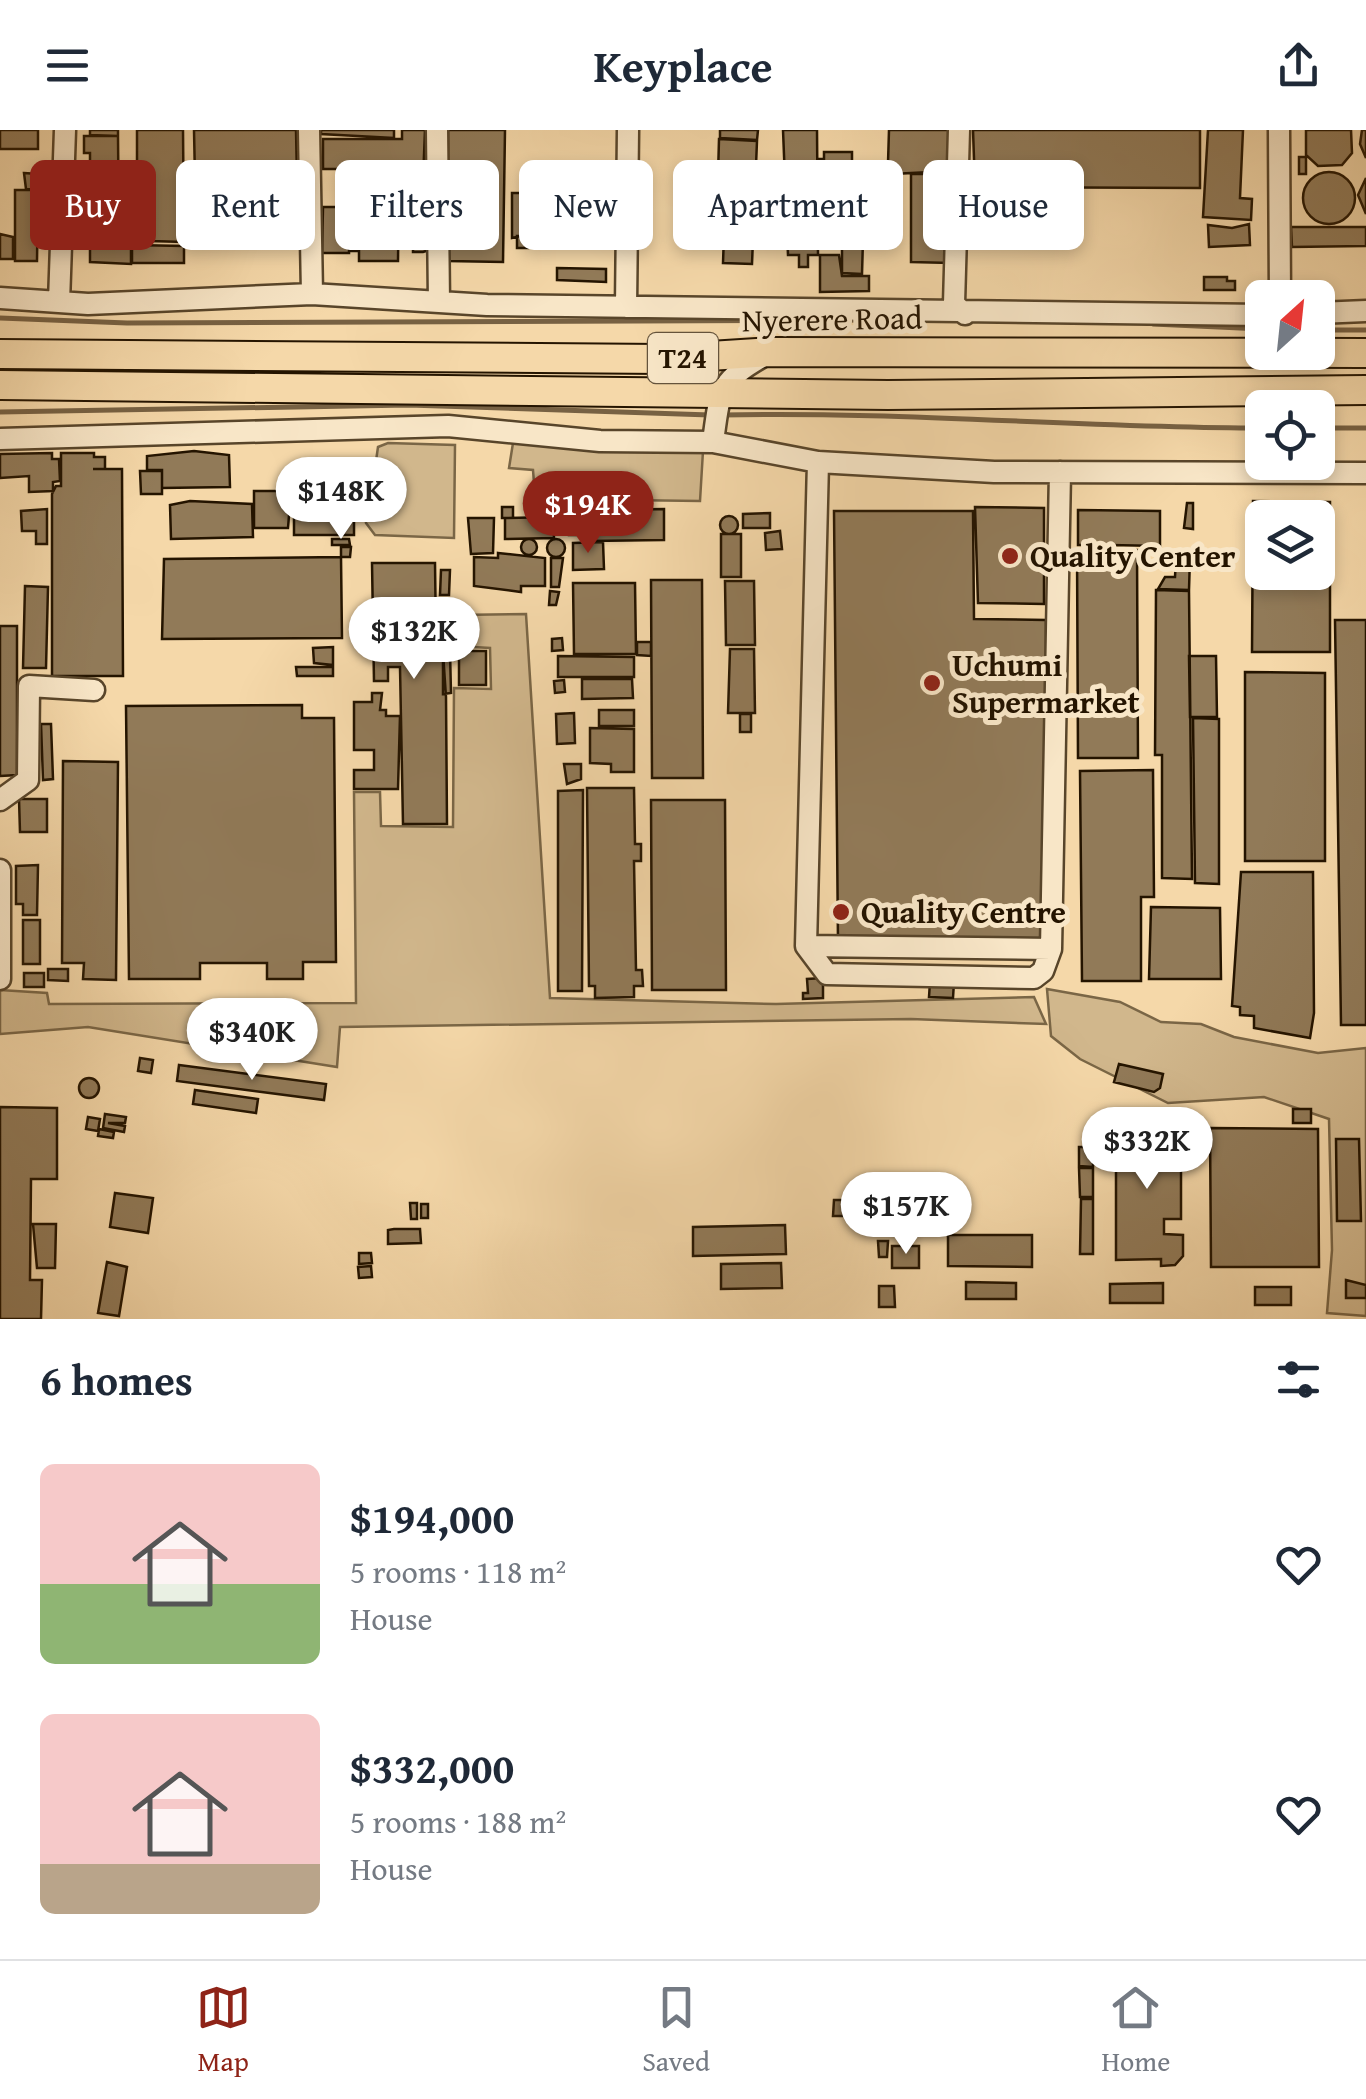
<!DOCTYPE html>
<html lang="en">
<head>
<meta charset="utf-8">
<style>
	:root { --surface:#fff; --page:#f6f6f7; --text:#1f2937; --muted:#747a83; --line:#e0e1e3; --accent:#8f2418 }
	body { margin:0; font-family:"Gentium Book Plus",serif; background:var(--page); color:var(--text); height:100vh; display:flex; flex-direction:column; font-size:38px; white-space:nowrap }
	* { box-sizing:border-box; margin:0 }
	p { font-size:32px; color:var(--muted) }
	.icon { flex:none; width:55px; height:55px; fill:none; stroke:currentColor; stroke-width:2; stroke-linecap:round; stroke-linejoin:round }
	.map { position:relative; height:1189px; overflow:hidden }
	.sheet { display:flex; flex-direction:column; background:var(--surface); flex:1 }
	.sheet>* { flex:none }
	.guide { position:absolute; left:30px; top:30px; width:1308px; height:90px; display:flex; gap:20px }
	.needle { width:65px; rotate:27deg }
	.tools { position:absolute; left:1245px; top:150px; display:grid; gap:20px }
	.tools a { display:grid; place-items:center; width:90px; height:90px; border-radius:15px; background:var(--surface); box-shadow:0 5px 15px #0003; font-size:50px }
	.price { position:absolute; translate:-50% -85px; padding:0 22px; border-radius:35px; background:#fff; color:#222; font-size:32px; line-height:65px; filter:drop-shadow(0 2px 5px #0008) }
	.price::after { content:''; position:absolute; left:50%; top:60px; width:30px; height:22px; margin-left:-15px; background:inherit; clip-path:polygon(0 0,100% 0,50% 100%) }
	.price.on { background:var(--accent); color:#fff }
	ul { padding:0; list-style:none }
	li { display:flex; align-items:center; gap:30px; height:250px; padding:0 40px }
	li span { display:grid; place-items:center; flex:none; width:280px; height:200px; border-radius:15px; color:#555 }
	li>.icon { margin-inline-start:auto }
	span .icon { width:120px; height:120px; fill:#fffc; stroke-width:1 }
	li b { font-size:42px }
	h2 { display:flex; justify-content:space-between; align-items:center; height:120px; padding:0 40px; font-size:42px }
	.tag { padding:0 35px; border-radius:15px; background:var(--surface); box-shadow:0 5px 15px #0003; font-size:35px; line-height:90px }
	.tag.on { background:var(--accent); color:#fff }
	header { display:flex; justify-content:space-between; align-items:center; height:130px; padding:0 40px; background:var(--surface); font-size:45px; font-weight:800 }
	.tab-bar { display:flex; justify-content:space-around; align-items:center; height:140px; border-top:2px solid var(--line); background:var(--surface); font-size:28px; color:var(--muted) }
	.tab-bar a { display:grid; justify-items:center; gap:5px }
	.tab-bar .on { color:var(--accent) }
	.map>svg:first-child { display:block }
	.green { fill:#d1b78c; stroke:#7a6646; stroke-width:2.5 }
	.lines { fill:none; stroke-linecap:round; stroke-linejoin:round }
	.stream { stroke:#776143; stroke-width:5 }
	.building { fill:#917a58; stroke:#241400; stroke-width:2.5; fill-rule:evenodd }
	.minor-casing { stroke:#58452a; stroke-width:25 }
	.highway-casing { stroke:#241400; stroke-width:32 }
	.minor { stroke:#f8e6c7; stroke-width:20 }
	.highway { stroke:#f5d8a9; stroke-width:28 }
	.poi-dot { fill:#8f2418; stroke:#f8e6c7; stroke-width:4 }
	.labels { text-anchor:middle; stroke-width:10; stroke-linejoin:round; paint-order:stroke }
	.shield { fill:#f8e6c7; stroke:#64533c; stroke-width:2.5 }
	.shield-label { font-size:30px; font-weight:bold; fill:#241400 }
	.street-label { font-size:32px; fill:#241400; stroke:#f8e6c7 }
	.poi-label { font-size:32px; font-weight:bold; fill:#241400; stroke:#f8e6c7; text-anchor:start }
</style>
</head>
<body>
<header><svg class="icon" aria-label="menu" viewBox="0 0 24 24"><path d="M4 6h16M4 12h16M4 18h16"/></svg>Keyplace<svg class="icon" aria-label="share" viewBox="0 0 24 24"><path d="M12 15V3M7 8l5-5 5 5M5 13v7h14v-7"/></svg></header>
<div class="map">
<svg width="1366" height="1189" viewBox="0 0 1366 1189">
	<rect width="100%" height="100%" fill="#f5d8a9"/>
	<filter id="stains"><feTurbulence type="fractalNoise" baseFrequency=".002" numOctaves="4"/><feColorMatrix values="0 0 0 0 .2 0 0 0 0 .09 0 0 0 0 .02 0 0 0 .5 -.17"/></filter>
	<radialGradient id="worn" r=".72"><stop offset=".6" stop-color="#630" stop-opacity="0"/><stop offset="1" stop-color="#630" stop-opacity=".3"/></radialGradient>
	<path class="green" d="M 388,313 L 455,315 L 454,408 L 375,405 L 366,393 L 364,374 L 370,373 L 378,317 Z
		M 513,313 L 703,321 L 700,371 L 548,369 L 548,354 L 534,353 L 533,340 L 509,338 Z
		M 526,484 L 550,868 L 776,874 L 1034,867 L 1046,894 L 911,889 L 340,897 L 337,937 L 88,897 L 0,904 L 0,860 L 47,863 L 49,874 L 356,873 L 354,662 L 380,662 L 381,696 L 453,697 L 454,558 L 491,559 L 490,518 L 455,516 L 456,485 Z
		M 1047,859 L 1120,872 L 1161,892 L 1201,894 L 1234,907 L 1318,923 L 1366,918 L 1366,1186 L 1327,1183 L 1332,1120 L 1329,989 L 1264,967 L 1168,973 L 1080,929 L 1051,906 Z"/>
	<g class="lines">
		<path class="stream" d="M 0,188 L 127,193 L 867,190
			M 1153,194 L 1262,199
			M 1318,200 L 1366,200
			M 0,282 L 409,275 L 710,285
			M 721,285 C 902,281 1082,298 1262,298
			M 1318,298 L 1366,298"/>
	</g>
	<path class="building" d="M 0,0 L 38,0 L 38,19 L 0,19 Z
		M 90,0 L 118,0 L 118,6 L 90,5 Z
		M 137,0 L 183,0 L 184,112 L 150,111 L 150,73 L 137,73 Z
		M 194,0 L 296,0 L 298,97 L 196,98 Z
		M 321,0 L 394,0 L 394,8 L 321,4 Z
		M 402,0 L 425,0 L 423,51 L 411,51 L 411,39 L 323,39 L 323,9 L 402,9 Z
		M 448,0 L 505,0 L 503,132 L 448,131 L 448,123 L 444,123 L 444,113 L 448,113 L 449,101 L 444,101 L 444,94 L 449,94 L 448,75 L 442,75 L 441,62 L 448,62 Z
		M 720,0 L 758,0 L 757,10 L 720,8 Z
		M 783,0 L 817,0 L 818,125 L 808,125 L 808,137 L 799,137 L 799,125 L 788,125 Z
		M 889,0 L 949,0 L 950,41 L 893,44 L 898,66 L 887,66 Z
		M 973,0 L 1200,0 L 1200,58 L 975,57 Z
		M 1208,0 L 1243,0 L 1240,68 L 1252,69 L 1251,90 L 1203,87 Z
		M 1351,0 L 1352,23 L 1342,35 L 1318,36 L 1306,25 L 1306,0 Z
		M 1362,0 L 1366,0 L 1366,28 L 1360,14 Z
		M 84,6 L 118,6 L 119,113 L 131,113 L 131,134 L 90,132 L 90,23 L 84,23 Z
		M 719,9 L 757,11 L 752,134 L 723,133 L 725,76 L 716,75 L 716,61 L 725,61 L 726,46 L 718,46 Z
		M 824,22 L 852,22 L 852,30 L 860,33 L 857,106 L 822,105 L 819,29 L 824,29 Z
		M 1299,27 L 1306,27 L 1306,44 L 1299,44 Z
		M1303 68a26 26 0 1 1 52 0a26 26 0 1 1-52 0Z
		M 24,43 L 38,44 L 38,60 L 26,59 Z
		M 911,44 L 951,44 L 951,133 L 911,132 Z
		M 1366,48 L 1366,84 L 1358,65 Z
		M 413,58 L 424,58 L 429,120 L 423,122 L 413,122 Z
		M 15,60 L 38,60 L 37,131 L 15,131 Z
		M 512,63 L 530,63 L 530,104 L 512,108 Z
		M 350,64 L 399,65 L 398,131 L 359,131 L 359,121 L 350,121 L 350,99 L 360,99 L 361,81 L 350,81 Z
		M 323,77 L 349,77 L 349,123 L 322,123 Z
		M 1249,94 L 1250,115 L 1209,117 L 1208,95 L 1232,98 Z
		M 1291,97 L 1366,97 L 1366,116 L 1292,117 Z
		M 0,104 L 13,107 L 13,129 L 0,129 Z
		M 517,106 L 528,106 L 528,118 L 517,118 Z
		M 822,107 L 841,107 L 841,111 L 833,111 L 833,117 L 822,116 Z
		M 842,110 L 863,110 L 862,144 L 842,143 Z
		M 132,115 L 184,116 L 184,133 L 132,133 Z
		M 820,125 L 839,125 L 842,146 L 869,146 L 869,161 L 820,162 Z
		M 557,138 L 606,139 L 606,152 L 557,150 Z
		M 1204,147 L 1227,147 L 1227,151 L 1235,151 L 1235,160 L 1204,160 Z
		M 194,321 L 229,325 L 230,357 L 162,358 L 162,340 L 147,340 L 147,326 Z
		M 52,323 L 52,329 L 59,329 L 60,351 L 53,352 L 53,361 L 29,362 L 29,346 L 0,348 L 0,324 Z
		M 61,323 L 94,323 L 94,327 L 105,327 L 105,339 L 93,339 L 122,339 L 123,546 L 52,546 L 52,364 L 56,356 L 61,356 Z
		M 315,335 L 354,335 L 354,405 L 294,405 L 294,376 L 315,377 Z
		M 140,341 L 162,341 L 162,364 L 141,364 Z
		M 293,358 L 313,359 L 313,374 L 293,374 Z
		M 254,361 L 291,361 L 288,398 L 254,398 Z
		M 190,371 L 252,374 L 253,407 L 171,409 L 170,375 Z
		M 1253,371 L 1330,372 L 1330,522 L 1252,522 ZM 1262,388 L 1318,388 L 1318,442 L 1262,442 Z
		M 1187,373 L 1193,373 L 1193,399 L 1184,398 Z
		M 570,376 L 586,376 L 586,405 L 569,405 Z
		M 502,377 L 513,377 L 513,388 L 502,388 Z
		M 975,377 L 1044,378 L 1044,474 L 978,473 Z
		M 47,379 L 47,414 L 36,414 L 36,401 L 22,401 L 21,381 Z
		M 664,379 L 664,410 L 589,411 L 588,380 Z
		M 1078,380 L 1160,381 L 1160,416 L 1111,415 L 1111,420 L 1137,420 L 1138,628 L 1078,628 L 1077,420 L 1093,420 L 1093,415 L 1078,415 Z
		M 834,381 L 973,381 L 974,489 L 1046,490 L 1047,811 L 838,813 Z
		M 770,383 L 770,398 L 743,398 L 743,384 Z
		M720 395a9 9 0 1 1 18 0a9 9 0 1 1-18 0Z
		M 553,387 L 554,408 L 505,409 L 505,388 Z
		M 468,388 L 494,388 L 493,423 L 471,424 Z
		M 780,401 L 782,419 L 766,420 L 765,403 Z
		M 721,404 L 741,404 L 741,447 L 721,447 Z
		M547 418a9 9 0 1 1 18 0a9 9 0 1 1-18 0Z
		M521 417a8 8 0 1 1 16 0a8 8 0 1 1-16 0Z
		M 332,409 L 349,409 L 350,415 L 332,415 Z
		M 603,412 L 604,439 L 573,440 L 573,413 Z
		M 341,417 L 351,417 L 350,427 L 341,427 Z
		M 498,423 L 545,428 L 545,456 L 521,456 L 521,462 L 474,456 L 474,427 L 498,428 Z
		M 341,427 L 342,508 L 162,509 L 164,429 Z
		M 1176,427 L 1190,427 L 1189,460 L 1158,459 L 1165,447 L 1175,447 Z
		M 551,428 L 563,428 L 559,457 L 551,457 Z
		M 372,433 L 435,433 L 436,508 L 442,508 L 446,567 L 447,694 L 403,694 L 400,537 L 388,537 L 388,551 L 374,551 Z
		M 441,440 L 450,440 L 449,465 L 440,465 Z
		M 651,450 L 702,450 L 703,648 L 652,648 Z
		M 725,451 L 754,451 L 755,515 L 726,515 Z
		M 573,453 L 635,453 L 636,524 L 574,524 Z
		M 25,456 L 48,457 L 46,538 L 23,538 Z
		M 1156,460 L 1189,461 L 1192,749 L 1162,748 L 1162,625 L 1155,625 Z
		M 550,461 L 559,462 L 556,475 L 549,475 Z
		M 443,471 L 450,475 L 451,520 L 444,520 Z
		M 1335,490 L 1366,490 L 1366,895 L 1341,895 Z
		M 0,496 L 17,496 L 17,645 L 0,646 Z
		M 562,508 L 563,520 L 552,521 L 552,509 Z
		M 637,512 L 651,512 L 651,526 L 637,525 Z
		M 333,517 L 333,535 L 314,533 L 313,518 Z
		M 730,519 L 754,519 L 755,583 L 728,583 Z
		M 443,521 L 450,521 L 451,563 L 443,564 Z
		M 459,521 L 486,521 L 486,555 L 459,555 Z
		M 558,526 L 634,527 L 634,547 L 558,547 Z
		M 1189,526 L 1216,526 L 1217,587 L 1190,587 Z
		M 296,537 L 333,537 L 333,546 L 297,546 Z
		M 1245,542 L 1325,543 L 1325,731 L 1245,731 Z
		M 582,549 L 632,549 L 633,568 L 582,569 Z
		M 564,550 L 565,562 L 555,563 L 554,551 Z
		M 372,563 L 382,563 L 380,580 L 386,580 L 386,586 L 400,586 L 398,659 L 354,659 L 354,640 L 374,640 L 374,620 L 354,620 L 354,572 L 372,572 Z
		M 302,575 L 302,588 L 334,588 L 336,832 L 303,832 L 303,849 L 267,849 L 267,833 L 200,833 L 200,849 L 129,849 L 126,576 Z
		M 599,580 L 634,580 L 634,596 L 599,596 Z
		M 574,583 L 575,613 L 557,614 L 556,584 Z
		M 740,584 L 751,584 L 751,602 L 740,602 Z
		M 1193,588 L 1219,589 L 1219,754 L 1195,753 Z
		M 41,594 L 51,594 L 53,649 L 43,650 Z
		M 590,598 L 634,599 L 634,642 L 611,642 L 611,634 L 590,633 Z
		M 63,631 L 118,632 L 116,850 L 83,849 L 84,833 L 62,833 Z
		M 564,634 L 581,634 L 581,649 L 567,654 Z
		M 1153,640 L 1154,767 L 1141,767 L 1141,851 L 1082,851 L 1080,641 Z
		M 587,658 L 634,658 L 635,714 L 641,714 L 641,731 L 634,731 L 636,840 L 642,840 L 643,856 L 634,856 L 634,867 L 595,868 L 595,856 L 589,856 Z
		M 583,660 L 582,861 L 558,861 L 558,661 Z
		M 19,669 L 47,669 L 47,702 L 20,702 Z
		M 651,670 L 725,670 L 726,860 L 652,860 Z
		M 38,735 L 37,785 L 23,785 L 23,774 L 16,774 L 16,736 Z
		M 1241,742 L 1313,742 L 1314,883 L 1310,908 L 1254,898 L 1254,886 L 1240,885 L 1240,877 L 1232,876 Z
		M 1151,777 L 1220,778 L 1221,849 L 1149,849 Z
		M 23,790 L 40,790 L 40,834 L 23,834 Z
		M 48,839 L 68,839 L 68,851 L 48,850 Z
		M 24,843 L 44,843 L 44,857 L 24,857 Z
		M 823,848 L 823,868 L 803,869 L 803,863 L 808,863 L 807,849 Z
		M 930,852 L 954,852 L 953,868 L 929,867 Z
		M 140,928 L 153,930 L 151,943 L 138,941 Z
		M 1119,934 L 1163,944 L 1160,958 L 1154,962 L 1114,952 Z
		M 179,935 L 326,954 L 324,970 L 177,951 Z
		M79 958a10 10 0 1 1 20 0a10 10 0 1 1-20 0Z
		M 195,960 L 258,969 L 256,983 L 193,974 Z
		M 0,977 L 57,978 L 57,1049 L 31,1049 L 30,1150 L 42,1150 L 41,1189 L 0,1189 Z
		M 1293,979 L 1311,979 L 1311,993 L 1293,993 Z
		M 105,984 L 126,987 L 125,993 L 108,993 L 125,996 L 124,1002 L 103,998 Z
		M 88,987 L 100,989 L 98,1001 L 86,999 Z
		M 1116,989 L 1164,991 L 1163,1007 L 1181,1007 L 1181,1089 L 1164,1089 L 1164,1104 L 1183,1105 L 1183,1126 L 1175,1135 L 1161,1136 L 1161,1129 L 1116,1130 L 1116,1038 L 1112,1038 L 1111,1024 L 1116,1024 Z
		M 1210,998 L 1318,999 L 1319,1137 L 1211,1137 Z
		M 99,999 L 114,1002 L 113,1008 L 98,1006 Z
		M 1336,1009 L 1359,1009 L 1361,1091 L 1337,1091 Z
		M 1079,1017 L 1093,1017 L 1093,1037 L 1079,1036 Z
		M 1079,1038 L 1093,1038 L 1093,1067 L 1080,1067 Z
		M 115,1063 L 153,1068 L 148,1103 L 110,1097 Z
		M 1081,1069 L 1093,1069 L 1093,1124 L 1080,1124 Z
		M 834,1070 L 843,1070 L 844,1086 L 833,1086 Z
		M 410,1073 L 417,1073 L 417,1089 L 411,1089 Z
		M 421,1074 L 428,1074 L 428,1088 L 421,1088 Z
		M 33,1094 L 56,1094 L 55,1138 L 37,1138 Z
		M 785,1095 L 786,1124 L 693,1126 L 693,1097 Z
		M 394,1099 L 420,1099 L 421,1113 L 388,1114 L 388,1100 Z
		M 948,1105 L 1032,1105 L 1032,1137 L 948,1136 Z
		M 878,1111 L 888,1111 L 887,1127 L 879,1127 Z
		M 892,1116 L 919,1116 L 919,1138 L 892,1138 Z
		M 359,1123 L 371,1123 L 372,1133 L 359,1134 Z
		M 107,1132 L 127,1137 L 119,1186 L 98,1183 Z
		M 781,1133 L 782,1158 L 721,1159 L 721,1134 Z
		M 371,1136 L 372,1147 L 359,1148 L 358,1137 Z
		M 1346,1150 L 1366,1155 L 1366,1168 L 1346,1168 Z
		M 966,1152 L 1016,1153 L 1016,1169 L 966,1169 Z
		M 1163,1153 L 1163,1173 L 1110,1173 L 1110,1154 Z
		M 879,1156 L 894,1156 L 895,1177 L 879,1177 Z
		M 1255,1157 L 1291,1157 L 1291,1175 L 1255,1175 Z"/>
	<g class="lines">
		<g class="minor-casing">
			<path id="minor" d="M 309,0 L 312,164
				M 437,0 L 439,172
				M 959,0 L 954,174 L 965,184
				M 1279,0 L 1280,168
				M 0,168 L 88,174 L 312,164 L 487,175 L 1262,185
				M 59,172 L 65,0
				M 626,177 L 628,0
				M 1318,183 L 1366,181
				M 667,231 L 690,240 L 719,264
				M 0,309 L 448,296 L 600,311 L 713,312 L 818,332 L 994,342 L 1366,343
				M 713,312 C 720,259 719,251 767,224
				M 818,332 L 806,816 L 827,844 L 1034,848 L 1043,841 L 1051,819 L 1060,342
				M 0,670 L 28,650 L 29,556 L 94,560
				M 0,740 L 0,849
				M 806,816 L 1051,819"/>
		</g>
		<g class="highway-casing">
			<path id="highway" d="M 0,224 L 663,229 L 771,222 L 1366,223
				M 0,255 L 888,265 L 1366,260"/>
		</g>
		<use href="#minor" class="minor"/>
		<use href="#highway" class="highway"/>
	</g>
	<g class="poi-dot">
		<circle cx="1010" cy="426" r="10"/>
		<circle cx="932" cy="553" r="10"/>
		<circle cx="841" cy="782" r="10"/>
	</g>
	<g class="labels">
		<rect class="shield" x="648" y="203" width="70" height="50" rx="8"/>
		<g class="shield-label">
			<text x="683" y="238">T24</text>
		</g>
		<g class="street-label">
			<text transform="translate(832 189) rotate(-1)" y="11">Nyerere Road</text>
		</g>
		<g class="poi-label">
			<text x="1030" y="437">Quality Center</text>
			<text x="952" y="546">Uchumi<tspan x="952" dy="37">Supermarket</tspan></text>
			<text x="861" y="793">Quality Centre</text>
		</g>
	</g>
	<rect width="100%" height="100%" filter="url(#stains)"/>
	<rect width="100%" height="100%" fill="url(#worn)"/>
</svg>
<div class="tools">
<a><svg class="needle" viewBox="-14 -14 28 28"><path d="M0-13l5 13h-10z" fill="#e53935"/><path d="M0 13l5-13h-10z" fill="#747a83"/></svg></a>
<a><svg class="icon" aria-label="locate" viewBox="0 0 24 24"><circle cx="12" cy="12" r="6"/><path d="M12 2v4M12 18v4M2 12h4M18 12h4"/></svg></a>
<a><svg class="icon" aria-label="layers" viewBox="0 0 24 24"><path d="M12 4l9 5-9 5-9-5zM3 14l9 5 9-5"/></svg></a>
</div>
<b class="price" style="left:341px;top:412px">$148K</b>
<b class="price on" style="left:588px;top:426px">$194K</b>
<b class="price" style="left:414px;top:552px">$132K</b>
<b class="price" style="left:252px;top:953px">$340K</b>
<b class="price" style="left:1147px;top:1062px">$332K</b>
<b class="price" style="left:906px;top:1127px">$157K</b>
<div class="guide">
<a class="tag on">Buy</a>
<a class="tag">Rent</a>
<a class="tag">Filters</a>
<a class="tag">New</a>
<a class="tag">Apartment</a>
<a class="tag">House</a>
</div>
</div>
<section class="sheet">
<h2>6 homes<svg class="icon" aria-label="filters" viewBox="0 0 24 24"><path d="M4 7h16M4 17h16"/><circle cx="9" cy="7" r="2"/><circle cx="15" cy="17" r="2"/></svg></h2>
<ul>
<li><span style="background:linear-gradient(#f6c9c9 60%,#8fb573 0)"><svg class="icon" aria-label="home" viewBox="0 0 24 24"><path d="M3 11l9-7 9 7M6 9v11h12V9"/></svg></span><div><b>$194,000</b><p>5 rooms · 118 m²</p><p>House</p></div><svg class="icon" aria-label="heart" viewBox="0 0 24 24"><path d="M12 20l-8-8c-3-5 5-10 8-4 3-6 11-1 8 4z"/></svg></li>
<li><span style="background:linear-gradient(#f6c9c9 75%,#b9a48a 0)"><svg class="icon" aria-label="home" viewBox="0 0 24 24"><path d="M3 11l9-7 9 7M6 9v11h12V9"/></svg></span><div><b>$332,000</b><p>5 rooms · 188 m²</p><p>House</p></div><svg class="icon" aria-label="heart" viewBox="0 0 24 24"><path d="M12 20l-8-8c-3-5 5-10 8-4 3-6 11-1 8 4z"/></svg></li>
</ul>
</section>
<nav class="tab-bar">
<a class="on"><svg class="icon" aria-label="map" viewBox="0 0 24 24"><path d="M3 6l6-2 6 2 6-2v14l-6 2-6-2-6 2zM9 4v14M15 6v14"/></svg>Map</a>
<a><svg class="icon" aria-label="saved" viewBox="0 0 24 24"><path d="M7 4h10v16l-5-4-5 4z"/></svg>Saved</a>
<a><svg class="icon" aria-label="home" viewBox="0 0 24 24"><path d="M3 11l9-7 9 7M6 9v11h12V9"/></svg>Home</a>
</nav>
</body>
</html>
